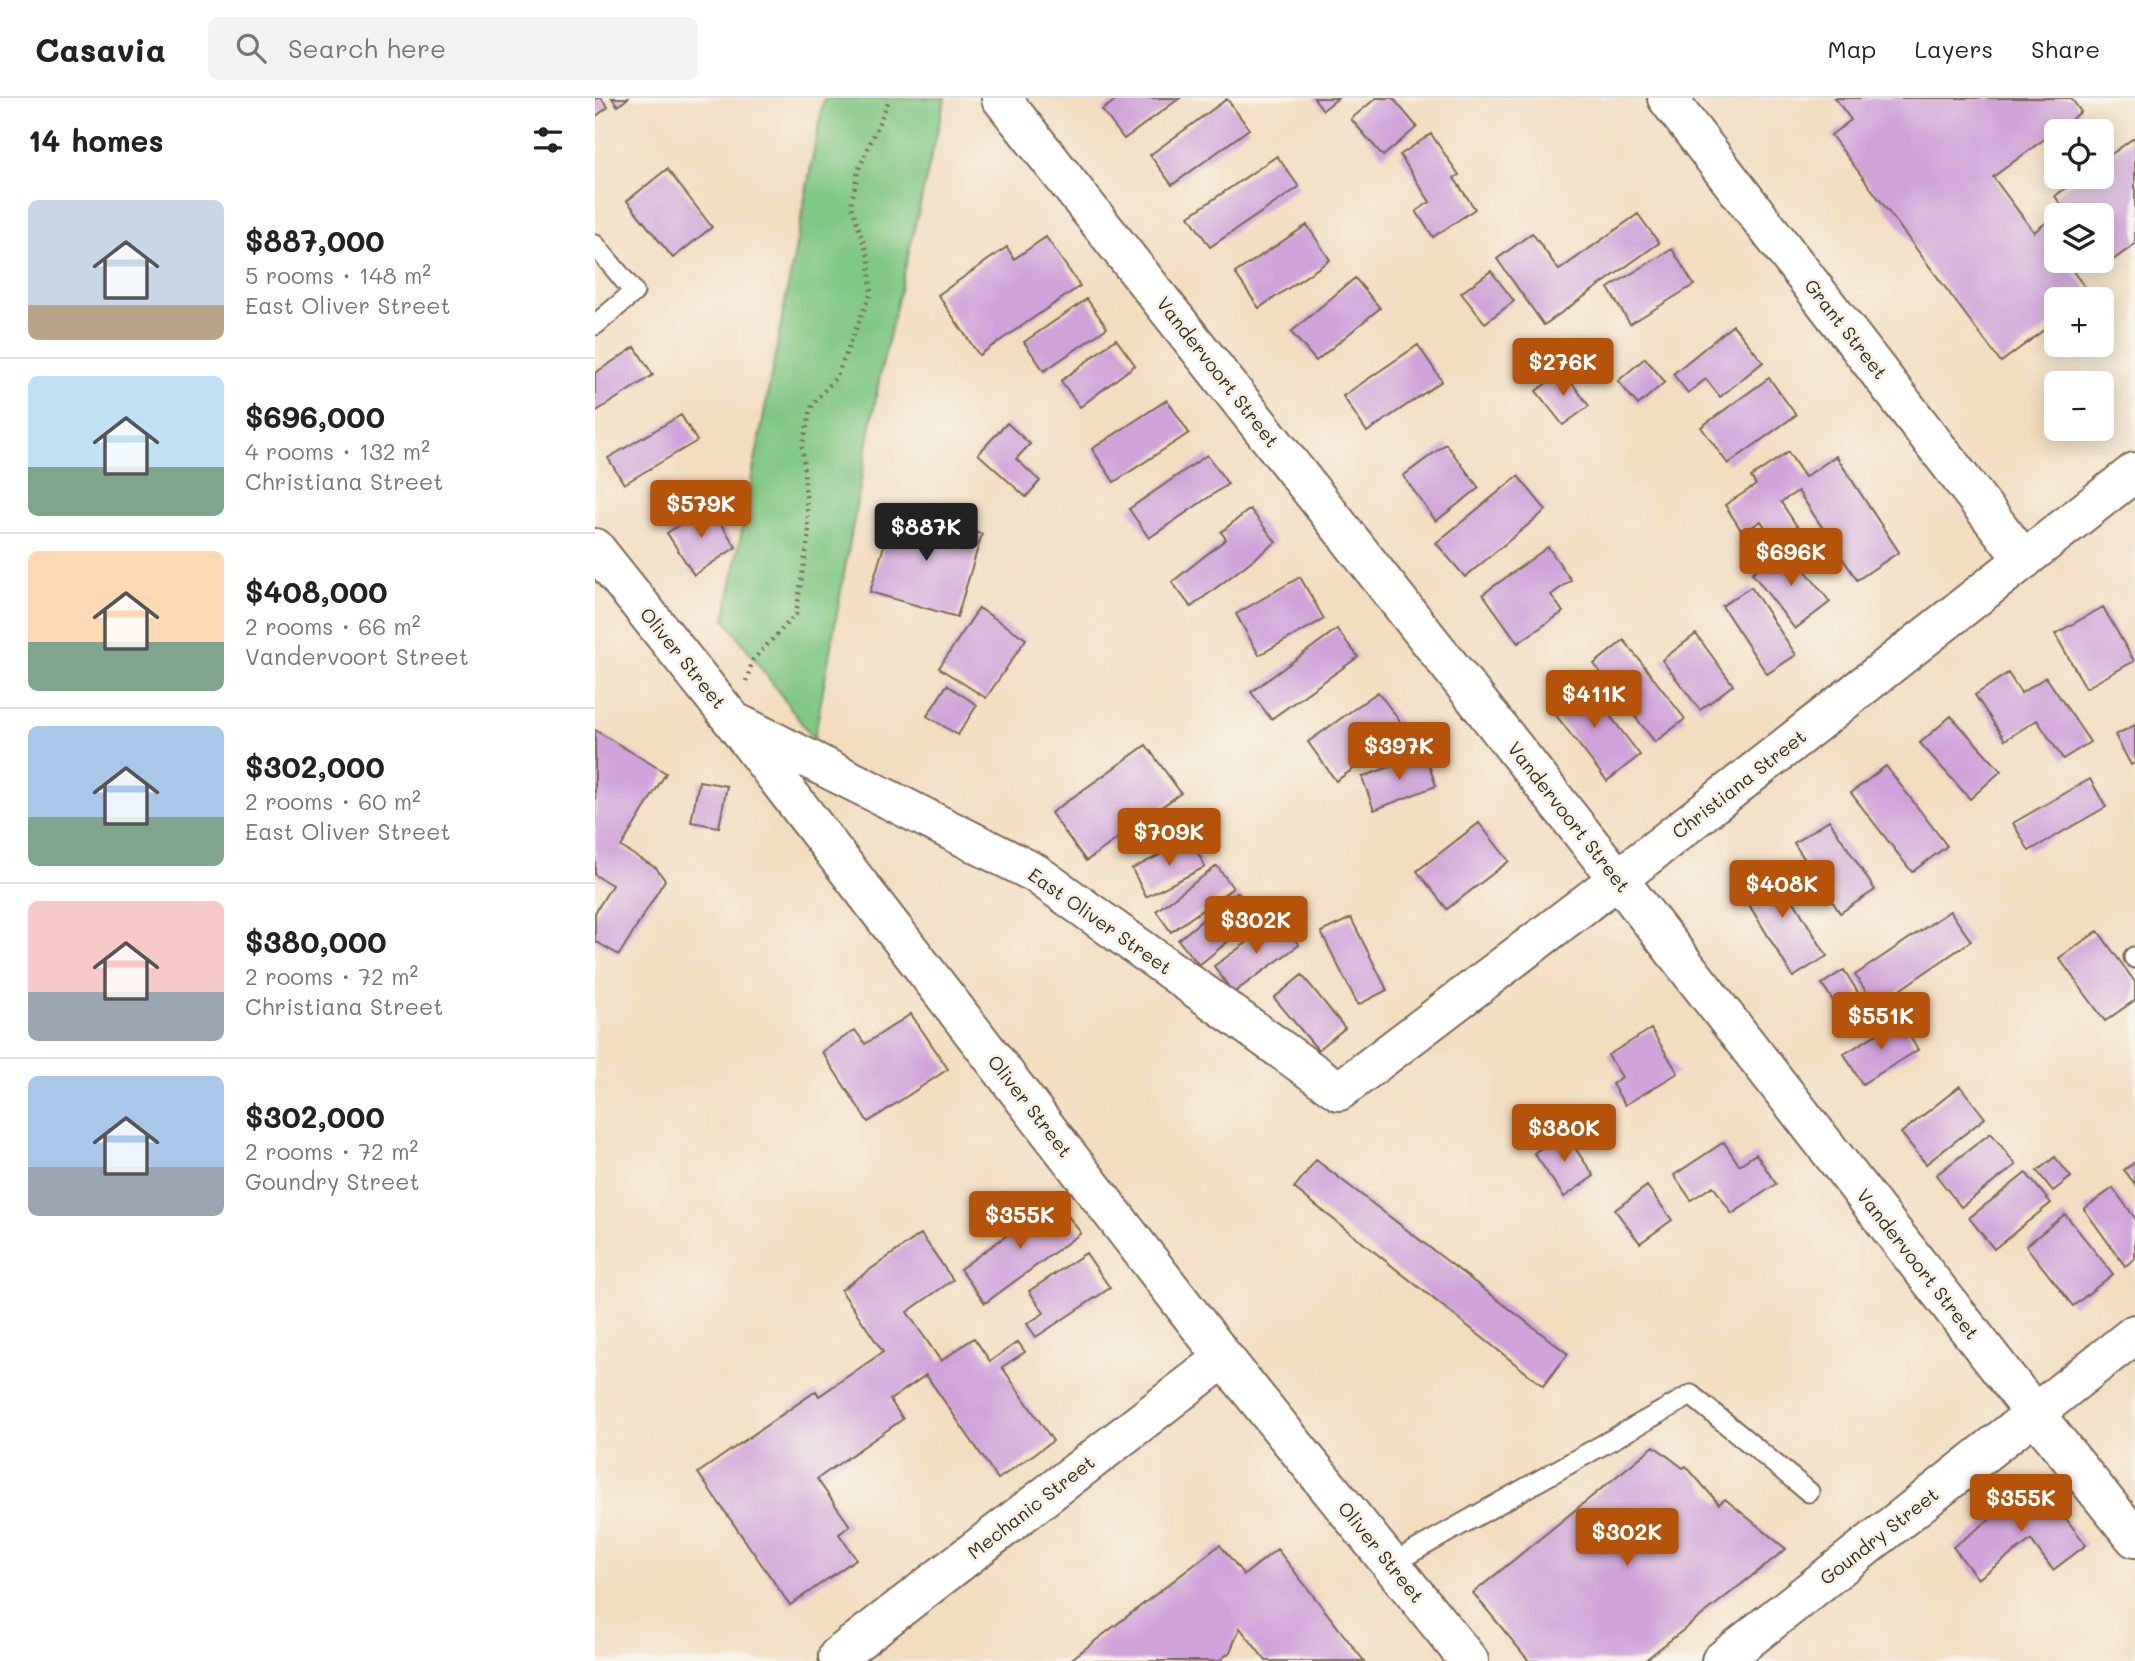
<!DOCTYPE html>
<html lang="en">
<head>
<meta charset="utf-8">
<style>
	:root { --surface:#fff; --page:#f2f2f2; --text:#222; --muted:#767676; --line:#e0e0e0; --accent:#b45309 }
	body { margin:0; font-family:Mali,sans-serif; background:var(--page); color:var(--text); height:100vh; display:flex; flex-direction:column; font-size:26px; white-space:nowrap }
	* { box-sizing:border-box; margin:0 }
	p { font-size:23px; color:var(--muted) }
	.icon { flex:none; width:38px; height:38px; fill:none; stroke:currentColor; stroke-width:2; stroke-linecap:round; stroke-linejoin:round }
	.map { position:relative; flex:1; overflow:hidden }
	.side { display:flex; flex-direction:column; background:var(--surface); width:595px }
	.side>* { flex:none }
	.controls { position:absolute; left:1449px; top:21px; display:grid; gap:14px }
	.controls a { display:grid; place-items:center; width:70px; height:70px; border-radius:10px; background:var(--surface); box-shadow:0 4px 18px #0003; font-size:35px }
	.price { position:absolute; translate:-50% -60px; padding:0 16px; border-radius:7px; background:var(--accent); color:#fff; font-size:23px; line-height:46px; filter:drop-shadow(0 2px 4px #0008) }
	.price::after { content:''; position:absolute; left:50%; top:42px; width:21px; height:16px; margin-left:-10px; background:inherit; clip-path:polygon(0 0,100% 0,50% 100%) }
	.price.current { background:#222; color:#fff }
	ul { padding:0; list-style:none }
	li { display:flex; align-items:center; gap:21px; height:175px; padding:0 28px }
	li+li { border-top:2px solid var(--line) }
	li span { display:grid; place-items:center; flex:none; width:196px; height:140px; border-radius:10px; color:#555 }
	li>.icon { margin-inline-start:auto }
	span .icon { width:84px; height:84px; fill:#fffc; stroke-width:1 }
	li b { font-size:30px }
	h2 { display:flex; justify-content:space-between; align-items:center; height:84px; padding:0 28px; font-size:30px }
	header { display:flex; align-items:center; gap:42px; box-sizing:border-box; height:98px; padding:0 35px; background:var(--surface); border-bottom:2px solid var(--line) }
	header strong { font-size:33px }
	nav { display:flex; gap:38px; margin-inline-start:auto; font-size:24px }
	.search { width:490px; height:63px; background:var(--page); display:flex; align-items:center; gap:18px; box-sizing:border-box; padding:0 24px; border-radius:10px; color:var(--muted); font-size:26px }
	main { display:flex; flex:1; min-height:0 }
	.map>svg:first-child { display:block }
	.green { fill:#81c884; stroke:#5e7951; stroke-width:2 }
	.building { fill:#d0a3da }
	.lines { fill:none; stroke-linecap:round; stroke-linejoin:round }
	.lane-casing { stroke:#7b6956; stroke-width:23 }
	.street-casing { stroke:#7b6956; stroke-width:42 }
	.secondary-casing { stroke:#7b6956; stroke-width:42 }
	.path { stroke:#7b6956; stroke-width:4.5; stroke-dasharray:2 5; stroke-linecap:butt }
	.lane { stroke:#fff; stroke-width:19 }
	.street { stroke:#fff; stroke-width:38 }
	.secondary { stroke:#fff; stroke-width:38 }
	.labels { text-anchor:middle; stroke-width:6; stroke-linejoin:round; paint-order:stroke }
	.street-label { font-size:19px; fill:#3b2a1e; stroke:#f7f3e8 }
</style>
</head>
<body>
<header>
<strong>Casavia</strong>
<div class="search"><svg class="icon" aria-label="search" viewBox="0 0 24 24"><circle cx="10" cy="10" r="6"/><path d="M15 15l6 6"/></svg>Search here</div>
<nav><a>Map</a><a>Layers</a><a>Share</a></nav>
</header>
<main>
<section class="side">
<h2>14 homes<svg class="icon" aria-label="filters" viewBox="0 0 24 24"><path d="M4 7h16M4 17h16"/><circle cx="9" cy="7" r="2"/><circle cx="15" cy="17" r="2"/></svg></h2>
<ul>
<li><span style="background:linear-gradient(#c9d6e8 75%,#b9a48a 0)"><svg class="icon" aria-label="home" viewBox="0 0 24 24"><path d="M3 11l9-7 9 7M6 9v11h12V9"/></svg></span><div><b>$887,000</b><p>5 rooms · 148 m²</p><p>East Oliver Street</p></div></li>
<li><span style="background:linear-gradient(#bfe0f5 65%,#7fa58c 0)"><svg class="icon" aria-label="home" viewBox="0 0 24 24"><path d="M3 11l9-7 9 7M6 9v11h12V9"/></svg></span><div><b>$696,000</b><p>4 rooms · 132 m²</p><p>Christiana Street</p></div></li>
<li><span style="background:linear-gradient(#ffd9b3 65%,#7fa58c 0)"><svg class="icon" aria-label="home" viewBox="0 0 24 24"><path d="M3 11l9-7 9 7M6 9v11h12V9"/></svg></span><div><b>$408,000</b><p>2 rooms · 66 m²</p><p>Vandervoort Street</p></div></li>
<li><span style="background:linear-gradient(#a9c7e8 65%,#7fa58c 0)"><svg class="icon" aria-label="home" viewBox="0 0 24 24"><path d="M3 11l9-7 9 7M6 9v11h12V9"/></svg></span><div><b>$302,000</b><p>2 rooms · 60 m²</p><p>East Oliver Street</p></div></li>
<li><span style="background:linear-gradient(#f6c9c9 65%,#9aa5b1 0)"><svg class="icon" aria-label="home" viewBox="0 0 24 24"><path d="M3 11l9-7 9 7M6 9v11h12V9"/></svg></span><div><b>$380,000</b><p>2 rooms · 72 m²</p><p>Christiana Street</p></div></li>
<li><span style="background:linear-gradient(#a9c7e8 65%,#9aa5b1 0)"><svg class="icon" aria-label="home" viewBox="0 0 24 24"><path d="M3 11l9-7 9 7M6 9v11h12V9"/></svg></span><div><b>$302,000</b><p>2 rooms · 72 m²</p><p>Goundry Street</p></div></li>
</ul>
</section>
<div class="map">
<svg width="1540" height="1563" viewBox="0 0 1540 1563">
	<rect width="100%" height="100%" fill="#f7f3e8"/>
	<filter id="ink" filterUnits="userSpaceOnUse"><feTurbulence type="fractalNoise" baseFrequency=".0143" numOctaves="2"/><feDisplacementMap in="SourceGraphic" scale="14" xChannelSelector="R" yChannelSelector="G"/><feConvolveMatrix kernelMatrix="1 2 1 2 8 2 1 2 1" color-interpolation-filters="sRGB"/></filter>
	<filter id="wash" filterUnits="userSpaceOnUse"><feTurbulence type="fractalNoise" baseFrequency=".00686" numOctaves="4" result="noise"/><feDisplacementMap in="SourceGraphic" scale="28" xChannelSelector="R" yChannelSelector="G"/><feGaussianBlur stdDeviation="1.57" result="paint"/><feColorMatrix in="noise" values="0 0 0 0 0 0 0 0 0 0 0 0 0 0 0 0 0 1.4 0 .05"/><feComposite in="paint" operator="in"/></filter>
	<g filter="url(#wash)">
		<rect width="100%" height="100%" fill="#f3ddbf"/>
		<path class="green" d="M 229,0 L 350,0 L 285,277 L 219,642 L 130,521 Z"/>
		<g id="blocks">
			<path class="building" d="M 0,0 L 6,0 L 13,9 L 0,19 Z
				M 17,0 L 33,0 L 23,8 Z
				M 524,0 L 585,0 L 529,41 L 507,12 Z
				M 719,0 L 743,0 L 728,12 Z
				M 781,0 L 798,0 L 822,29 L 788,58 L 756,21 Z
				M 1240,0 L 1476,0 L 1486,14 L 1398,79 L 1439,134 L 1469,111 L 1460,98 L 1486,79 L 1507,79 L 1507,63 L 1540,39 L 1540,146 L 1514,165 L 1507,156 L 1507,117 L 1461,117 L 1461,163 L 1470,163 L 1496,197 L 1491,201 L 1461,201 L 1461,223 L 1406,264 L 1236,37 L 1256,22 Z
				M 632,1 L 654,31 L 577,87 L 555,57 Z
				M 836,36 L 864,77 L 859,80 L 880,111 L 838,139 L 821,113 L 835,104 L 805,57 Z
				M 682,58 L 704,89 L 615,149 L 594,118 Z
				M 72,71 L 117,129 L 78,160 L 32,103 Z
				M 1043,116 L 1064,145 L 949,227 L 902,161 L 937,135 L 964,172 Z
				M 712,127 L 735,162 L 664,210 L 640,175 Z
				M 451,139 L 485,188 L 384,257 L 343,197 L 412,149 L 419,161 Z
				M 1077,151 L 1099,187 L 1035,226 L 1013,190 Z
				M 896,173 L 919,203 L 890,225 L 866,195 Z
				M 760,180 L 785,210 L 721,263 L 696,234 Z
				M 492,201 L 512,230 L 449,273 L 429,244 Z
				M 1138,227 L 1168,264 L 1125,299 L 1111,281 L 1093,295 L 1078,276 Z
				M 521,241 L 540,267 L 485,309 L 466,283 Z
				M 823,247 L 847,283 L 772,334 L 748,298 Z
				M 40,249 L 58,277 L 0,314 L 0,275 Z
				M 1050,260 L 1070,284 L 1043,307 L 1023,283 Z
				M 968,273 L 994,308 L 968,327 L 941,293 Z
				M 1174,280 L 1201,317 L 1133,366 L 1106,329 Z
				M 572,302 L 594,335 L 519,384 L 497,351 Z
				M 86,317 L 102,343 L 29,386 L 13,360 Z
				M 412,325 L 435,346 L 421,361 L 445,383 L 431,399 L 383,356 Z
				M 851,346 L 884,390 L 841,423 L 808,378 Z
				M 1193,354 L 1210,379 L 1241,358 L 1304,454 L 1262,482 L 1203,393 L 1186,404 L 1205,433 L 1182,448 L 1166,423 L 1148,435 L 1130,407 L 1161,387 L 1156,379 Z
				M 612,357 L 633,386 L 554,440 L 534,411 Z
				M 923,378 L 951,412 L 870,479 L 841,445 Z
				M 114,408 L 141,449 L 99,477 L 72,435 Z
				M 300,411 L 387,436 L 362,519 L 275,494 Z
				M 655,411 L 681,444 L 596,509 L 577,484 L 631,441 L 626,434 Z
				M 953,449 L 976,482 L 956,497 L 968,514 L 923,545 L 888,496 Z
				M 1192,449 L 1235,504 L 1200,531 L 1157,475 Z
				M 705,479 L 729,521 L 664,557 L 641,516 Z
				M 1156,489 L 1201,557 L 1172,576 L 1127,508 Z
				M 1508,509 L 1539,563 L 1491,590 L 1460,536 Z
				M 384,510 L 431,541 L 391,600 L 344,570 Z
				M 742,531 L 763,559 L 676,621 L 656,594 Z
				M 1101,536 L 1138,587 L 1105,612 L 1067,562 Z
				M 1029,542 L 1090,621 L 1060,644 L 999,566 Z
				M 1413,575 L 1426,595 L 1451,579 L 1495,644 L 1468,661 L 1442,622 L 1410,642 L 1380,597 Z
				M 987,581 L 1045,657 L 1012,683 L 953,607 Z
				M 352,587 L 382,607 L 363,637 L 332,618 Z
				M 783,594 L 812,633 L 741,683 L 713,644 Z
				M 1356,618 L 1406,673 L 1375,701 L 1325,645 Z
				M 1540,627 L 1540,665 L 1536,667 L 1520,637 Z
				M 0,632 L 71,675 L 26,749 L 61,770 L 70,782 L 24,857 L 0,843 L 0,815 L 17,787 L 0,777 Z
				M 551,647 L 586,695 L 491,763 L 456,715 Z
				M 830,656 L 841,688 L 779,712 L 767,679 Z
				M 1291,668 L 1352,748 L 1317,774 L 1256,695 Z
				M 1495,681 L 1511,709 L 1434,753 L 1418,725 Z
				M 104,683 L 132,688 L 124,729 L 96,724 Z
				M 1234,722 L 1280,792 L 1245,815 L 1199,745 Z
				M 884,725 L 914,763 L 852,811 L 822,773 Z
				M 596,741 L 610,769 L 551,799 L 537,771 Z
				M 1176,766 L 1232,858 L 1198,879 L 1142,787 Z
				M 622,768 L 638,790 L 576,834 L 561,813 Z
				M 642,794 L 663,819 L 604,867 L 583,842 Z
				M 1355,813 L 1376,843 L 1281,908 L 1260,877 Z
				M 756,820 L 792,892 L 763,907 L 726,834 Z
				M 685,821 L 704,847 L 638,895 L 619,868 Z
				M 1503,833 L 1540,884 L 1540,902 L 1510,923 L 1464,860 Z
				M 1249,872 L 1264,896 L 1243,910 L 1227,886 Z
				M 707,877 L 750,930 L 723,952 L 679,900 Z
				M 316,916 L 353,971 L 273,1024 L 227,954 L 260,932 L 270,946 Z
				M 1305,922 L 1323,952 L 1267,986 L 1249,956 Z
				M 1056,931 L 1083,975 L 1030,1007 L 1017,986 L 1027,979 L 1013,957 Z
				M 1365,988 L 1390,1020 L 1331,1066 L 1306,1035 Z
				M 969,1034 L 999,1078 L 969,1099 L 939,1055 Z
				M 1396,1035 L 1421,1067 L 1366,1109 L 1341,1077 Z
				M 1129,1044 L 1144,1067 L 1161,1056 L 1181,1086 L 1137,1116 L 1118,1088 L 1096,1102 L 1079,1077 Z
				M 1460,1059 L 1476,1079 L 1458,1093 L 1442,1073 Z
				M 721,1062 L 973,1256 L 948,1288 L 699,1090 Z
				M 1540,1064 L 1540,1086 L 1529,1072 Z
				M 1431,1075 L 1456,1105 L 1399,1151 L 1374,1120 Z
				M 1052,1088 L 1077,1122 L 1045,1145 L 1020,1112 Z
				M 1518,1090 L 1540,1120 L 1540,1161 L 1530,1168 L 1489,1111 Z
				M 461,1102 L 486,1135 L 390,1205 L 365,1171 Z
				M 1470,1116 L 1518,1176 L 1478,1208 L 1431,1148 Z
				M 326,1136 L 358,1182 L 312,1214 L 346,1263 L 379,1240 L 395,1263 L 423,1244 L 430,1254 L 407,1269 L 458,1343 L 403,1381 L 331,1277 L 295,1302 L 308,1321 L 222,1381 L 255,1428 L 244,1436 L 261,1461 L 195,1507 L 103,1375 L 221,1293 L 224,1298 L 288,1254 L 246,1192 Z
				M 491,1155 L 515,1190 L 441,1239 L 432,1226 L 449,1215 L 434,1193 Z
				M 1059,1348 L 1088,1370 L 1091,1368 L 1124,1406 L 1130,1401 L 1191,1451 L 1049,1563 L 934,1563 L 878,1495 Z
				M 1444,1385 L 1491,1447 L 1458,1472 L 1436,1442 L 1383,1481 L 1358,1449 Z
				M 625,1447 L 649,1477 L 682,1451 L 769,1563 L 671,1563 L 645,1530 L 635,1554 L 624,1563 L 474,1563 Z"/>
		</g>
	</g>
	<g filter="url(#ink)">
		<use href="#blocks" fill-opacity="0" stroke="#7b6956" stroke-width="2"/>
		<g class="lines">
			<g class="lane-casing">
				<path id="lane" d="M 0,147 L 39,194 L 0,227
					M 1539,859 L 1540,860
					M 796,1466 L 1096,1297 L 1214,1394"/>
			</g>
			<g class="street-casing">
				<path id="street" d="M 406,0 L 1023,781 L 1439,1315 L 1540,1440
					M 1072,0 L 1429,462
					M 0,450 L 138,623 L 629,1260 L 874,1563
					M 138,623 L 440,775 L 744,993 L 1023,781 L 1540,374
					M 243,1558 L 629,1260"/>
			</g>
			<g class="secondary-casing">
				<path id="secondary" d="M 1126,1563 L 1540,1236"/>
			</g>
			<path class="path" d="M 151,583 L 158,562 L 201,516 L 214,435 L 207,349 L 217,307 L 242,278 L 276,194 L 274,161 L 256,107 L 263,73 L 295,0"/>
			<use href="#lane" class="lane"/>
			<use href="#street" class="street"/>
			<use href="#secondary" class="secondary"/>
		</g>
	</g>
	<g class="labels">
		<g class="street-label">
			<text transform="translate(1251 231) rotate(52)" y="7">Grant Street</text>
			<text transform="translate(623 274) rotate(52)" y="7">Vandervoort Street</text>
			<text transform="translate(88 560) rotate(51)" y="7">Oliver Street</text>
			<text transform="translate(1144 686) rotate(-38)" y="7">Christiana Street</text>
			<text transform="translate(974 719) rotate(52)" y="7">Vandervoort Street</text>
			<text transform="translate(505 823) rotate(35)" y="7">East Oliver Street</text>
			<text transform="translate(435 1008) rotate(52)" y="7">Oliver Street</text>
			<text transform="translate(1323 1166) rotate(52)" y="7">Vandervoort Street</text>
			<text transform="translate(436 1409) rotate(-38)" y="7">Mechanic Street</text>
			<text transform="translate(1284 1438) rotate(-38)" y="7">Goundry Street</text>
			<text transform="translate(786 1454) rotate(51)" y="7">Oliver Street</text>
		</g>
	</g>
</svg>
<div class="controls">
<a><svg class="icon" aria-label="locate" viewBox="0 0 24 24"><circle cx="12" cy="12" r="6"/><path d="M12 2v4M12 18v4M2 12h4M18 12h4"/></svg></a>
<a><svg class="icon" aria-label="layers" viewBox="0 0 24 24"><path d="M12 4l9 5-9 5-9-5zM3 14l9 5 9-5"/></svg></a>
<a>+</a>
<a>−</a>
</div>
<b class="price" style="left:968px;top:300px">$276K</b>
<b class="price" style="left:106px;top:442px">$579K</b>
<b class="price current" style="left:331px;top:465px">$887K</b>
<b class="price" style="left:1196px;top:490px">$696K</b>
<b class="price" style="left:999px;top:632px">$411K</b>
<b class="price" style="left:804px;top:684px">$397K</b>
<b class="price" style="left:574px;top:770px">$709K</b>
<b class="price" style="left:1187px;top:822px">$408K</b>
<b class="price" style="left:661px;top:858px">$302K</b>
<b class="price" style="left:1286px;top:954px">$551K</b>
<b class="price" style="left:969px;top:1066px">$380K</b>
<b class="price" style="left:425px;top:1153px">$355K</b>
<b class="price" style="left:1426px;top:1436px">$355K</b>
<b class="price" style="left:1032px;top:1470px">$302K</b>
</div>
</main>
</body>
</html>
